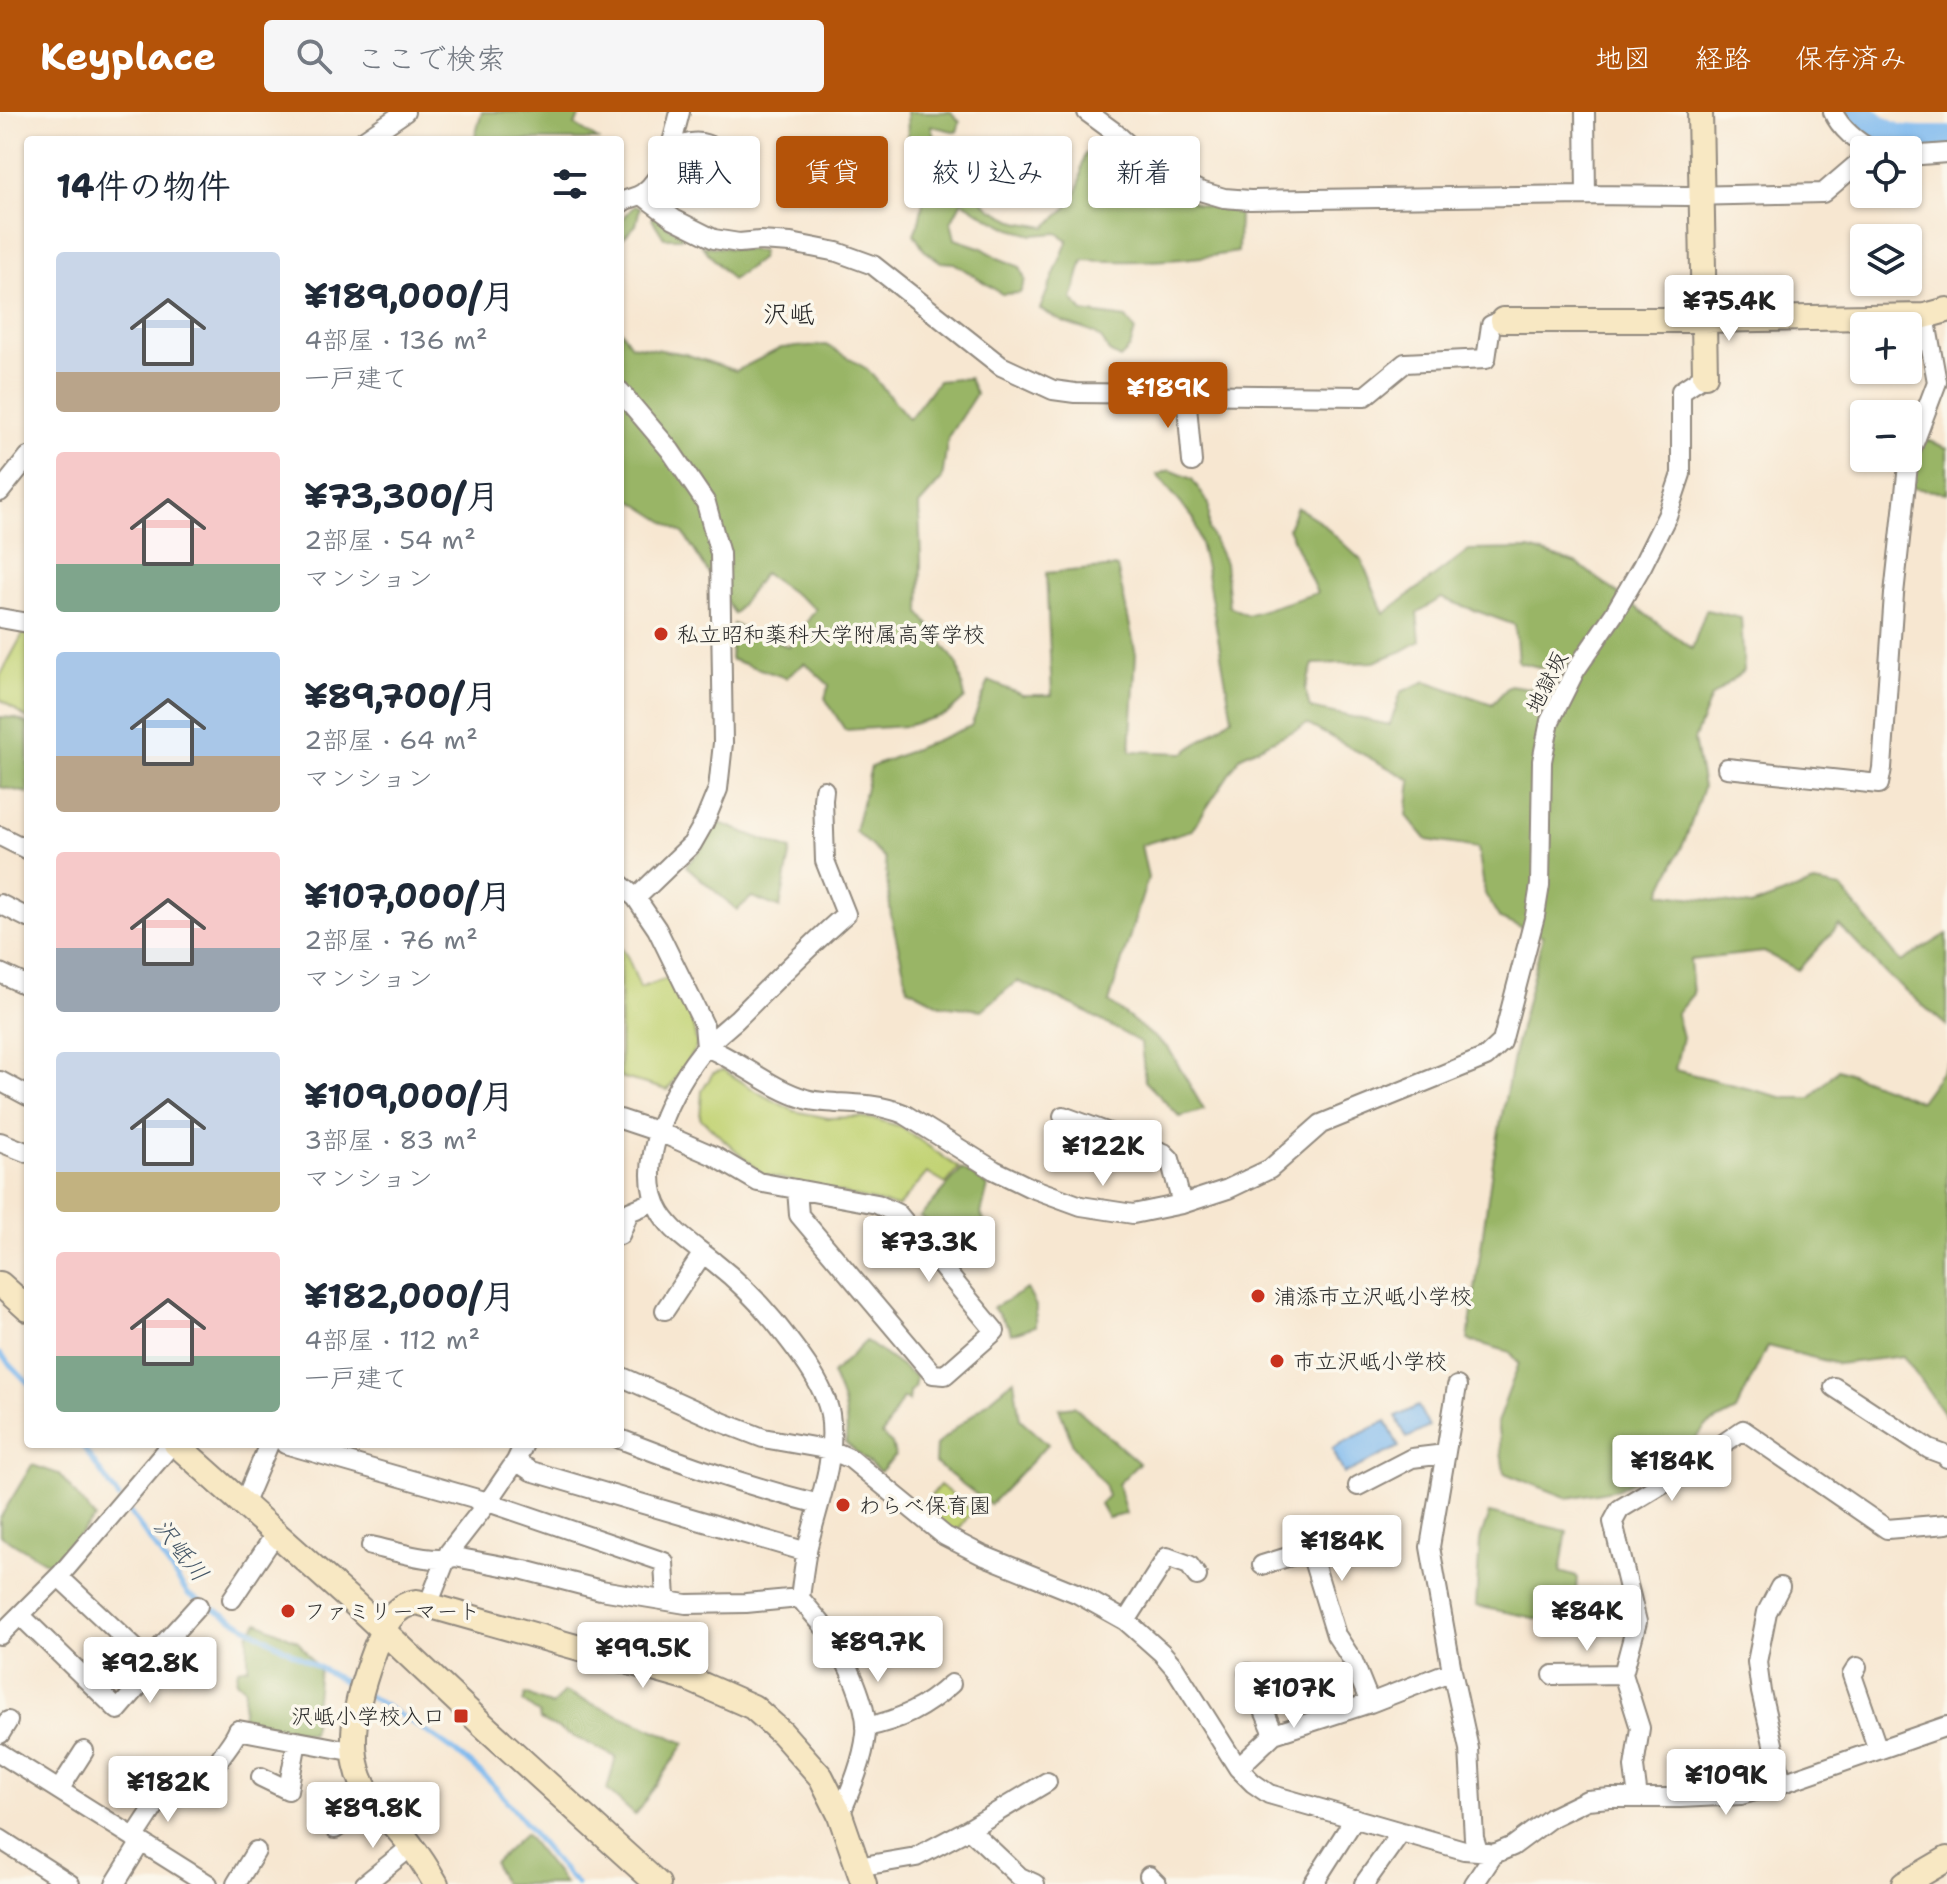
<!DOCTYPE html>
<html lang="ja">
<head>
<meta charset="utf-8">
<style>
	:root { --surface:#fff; --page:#f6f6f7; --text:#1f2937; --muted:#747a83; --accent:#b45309 }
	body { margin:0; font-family:"Shantell Sans","Klee One",sans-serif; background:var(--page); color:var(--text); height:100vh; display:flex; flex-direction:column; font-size:30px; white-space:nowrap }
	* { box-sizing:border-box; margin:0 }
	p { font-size:26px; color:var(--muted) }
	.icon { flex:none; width:44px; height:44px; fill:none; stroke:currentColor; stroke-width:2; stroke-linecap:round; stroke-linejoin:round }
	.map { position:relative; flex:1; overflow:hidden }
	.side { position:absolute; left:24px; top:24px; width:600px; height:1312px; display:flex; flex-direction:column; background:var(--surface); border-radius:8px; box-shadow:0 2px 6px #0004 }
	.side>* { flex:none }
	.banner { position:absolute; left:648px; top:24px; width:760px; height:72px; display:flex; gap:16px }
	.controls { position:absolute; left:1850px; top:24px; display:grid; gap:16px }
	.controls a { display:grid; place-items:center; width:72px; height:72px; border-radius:8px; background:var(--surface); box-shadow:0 2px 6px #0004; font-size:40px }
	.price { position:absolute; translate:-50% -68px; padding:0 18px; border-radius:8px; background:#fff; color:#222; font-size:26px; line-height:52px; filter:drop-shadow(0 2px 4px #0008) }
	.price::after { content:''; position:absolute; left:50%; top:48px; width:24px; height:18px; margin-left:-12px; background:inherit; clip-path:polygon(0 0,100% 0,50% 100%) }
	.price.active { background:var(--accent); color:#fff }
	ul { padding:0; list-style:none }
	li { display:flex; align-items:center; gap:24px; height:200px; padding:0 32px }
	li span { display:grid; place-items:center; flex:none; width:224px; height:160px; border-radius:8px; color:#555 }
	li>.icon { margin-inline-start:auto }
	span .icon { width:96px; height:96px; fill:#fffc; stroke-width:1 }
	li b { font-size:34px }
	h2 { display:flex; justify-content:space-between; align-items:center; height:96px; padding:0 32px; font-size:34px }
	.tag { padding:0 28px; border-radius:8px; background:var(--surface); box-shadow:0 2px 6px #0004; font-size:28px; line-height:72px }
	.tag.active { background:var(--accent); color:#fff }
	header { display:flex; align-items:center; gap:48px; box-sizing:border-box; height:112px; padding:0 40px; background:var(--accent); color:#fff }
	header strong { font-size:38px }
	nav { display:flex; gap:44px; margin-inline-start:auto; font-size:28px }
	.search { width:560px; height:72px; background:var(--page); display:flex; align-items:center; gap:20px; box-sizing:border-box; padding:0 28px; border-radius:8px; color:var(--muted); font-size:30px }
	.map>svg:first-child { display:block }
	.green { fill:#c2d375; stroke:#767f50; stroke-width:2 }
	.forest { fill:#99b566; stroke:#627048; stroke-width:2; fill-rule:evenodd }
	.water { fill:#7cb8ee; stroke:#54728c; stroke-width:2 }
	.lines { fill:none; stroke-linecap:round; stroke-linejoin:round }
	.stream { stroke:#7cb8ee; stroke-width:5 }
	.river { stroke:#7cb8ee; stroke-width:28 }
	.street-casing { stroke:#91897e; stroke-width:22 }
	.secondary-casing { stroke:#91897e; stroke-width:28 }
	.street { stroke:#fff; stroke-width:18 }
	.secondary { stroke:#f8e8c3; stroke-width:24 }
	.poi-dot { fill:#c8321e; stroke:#fbf7ec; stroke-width:3 }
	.labels { text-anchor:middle; stroke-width:7; stroke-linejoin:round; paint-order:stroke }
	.poi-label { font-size:22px; fill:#2b2b2b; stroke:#fbf7ec; text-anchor:start }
	.street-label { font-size:22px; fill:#2b2b2b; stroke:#fbf7ec }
	.water-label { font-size:24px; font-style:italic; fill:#435566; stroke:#fbf7ec }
	.quarter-label { font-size:26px; fill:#2b2b2b; stroke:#fbf7ec }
</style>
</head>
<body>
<header>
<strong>Keyplace</strong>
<div class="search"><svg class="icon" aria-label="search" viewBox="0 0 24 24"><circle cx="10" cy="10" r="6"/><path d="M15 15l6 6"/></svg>ここで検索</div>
<nav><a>地図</a><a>経路</a><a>保存済み</a></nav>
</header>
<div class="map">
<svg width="1947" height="1772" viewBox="0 0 1947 1772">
	<rect width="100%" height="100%" fill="#fbf7ec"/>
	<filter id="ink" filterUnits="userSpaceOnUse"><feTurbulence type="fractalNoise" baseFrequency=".0125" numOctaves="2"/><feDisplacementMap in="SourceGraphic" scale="16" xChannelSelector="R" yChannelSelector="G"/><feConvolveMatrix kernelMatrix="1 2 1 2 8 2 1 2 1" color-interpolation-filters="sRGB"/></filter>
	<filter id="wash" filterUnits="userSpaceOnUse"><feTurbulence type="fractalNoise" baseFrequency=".006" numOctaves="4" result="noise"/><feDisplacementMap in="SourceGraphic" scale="32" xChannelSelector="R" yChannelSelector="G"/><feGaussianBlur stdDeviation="1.8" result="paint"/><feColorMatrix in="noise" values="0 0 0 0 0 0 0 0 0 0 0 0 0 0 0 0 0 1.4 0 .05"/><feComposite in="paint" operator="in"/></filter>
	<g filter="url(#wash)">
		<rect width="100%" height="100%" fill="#f7e7d1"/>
		<path class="green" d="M 25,518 L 28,518 L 28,607 L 0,587 L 0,564 Z
			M 620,834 L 628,846 L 640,876 L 671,865 L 690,898 L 697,934 L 668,978 L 620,965 Z
			M 723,958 L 761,982 L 794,999 L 828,1006 L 859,1005 L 879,1008 L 901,1015 L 959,1056 L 946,1072 L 927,1061 L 898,1095 L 762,1062 L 700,1006 L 702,979 L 713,961 Z
			M 940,1373 L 972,1399 L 956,1421 L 920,1397 Z"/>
		<path class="forest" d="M 482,0 L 582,0 L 575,13 L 598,28 L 474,28 Z
			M 907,0 L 951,0 L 960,10 L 957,20 L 931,14 L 940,49 L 990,96 L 1017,110 L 1046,115 C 1059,103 1074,92 1079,74 C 1082,63 1080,53 1085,42 L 1101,40 L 1196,92 L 1239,101 L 1238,140 C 1185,149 1136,151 1083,148 L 1072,187 L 1083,200 L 1126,206 L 1135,218 L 1130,236 L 1120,246 L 1109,240 C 1099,217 1088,220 1068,212 C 1058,208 1049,202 1040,197 L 1068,128 L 1057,121 L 1033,123 L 1011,117 L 982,102 L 962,89 L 951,110 L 955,127 L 982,136 L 998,146 L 1020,155 L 1025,168 L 1020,181 L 1002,182 L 954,151 L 941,150 L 924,138 L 914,122 L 919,110 L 925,80 L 924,50 L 908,24 Z
			M 634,94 L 640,95 L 636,113 L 620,129 L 620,110 Z
			M 654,103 L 669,116 L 684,121 L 681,126 L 664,126 L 652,107 Z
			M 702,134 L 762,139 L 760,147 L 732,168 Z
			M 620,217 L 631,233 L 685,242 L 736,259 L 781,236 L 826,233 L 867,257 L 909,307 L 938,269 L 969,266 L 976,282 L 948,325 L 942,367 L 919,393 L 921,451 L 920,501 L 958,553 L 965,586 L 947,602 L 906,614 L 845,618 L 825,586 L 829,573 L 805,551 L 786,566 L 730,547 L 733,512 L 789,535 L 816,497 L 764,461 L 734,502 L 684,422 L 620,381 Z
			M 1924,327 L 1947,336 L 1947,381 L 1912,376 L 1914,347 Z
			M 1170,358 L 1192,367 L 1209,392 L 1209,417 L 1225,451 L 1229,494 L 1247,503 L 1317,481 L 1288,416 L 1297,395 L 1318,408 L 1362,449 L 1384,502 L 1469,438 L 1530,437 L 1578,452 L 1692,537 L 1706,498 L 1741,506 L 1744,559 L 1711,585 L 1694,628 L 1703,675 L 1686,726 L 1660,781 L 1751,794 L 1814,771 L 1841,776 L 1901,850 L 1947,822 L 1947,914 L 1886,862 L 1839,813 L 1798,858 L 1764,840 L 1690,848 L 1693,882 L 1676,902 L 1682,925 L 1675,958 L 1785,986 L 1811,986 L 1838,957 L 1920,989 L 1947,952 L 1947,1306 L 1903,1244 L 1838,1252 L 1767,1234 L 1736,1299 L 1705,1315 L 1686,1340 L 1618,1377 L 1568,1386 L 1504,1361 L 1497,1311 L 1519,1251 L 1510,1240 L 1468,1228 L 1493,1050 L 1514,940 L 1543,824 L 1500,807 L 1485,782 L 1478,736 L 1427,728 L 1407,704 L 1411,668 L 1307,612 L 1241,644 L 1192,718 L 1141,733 L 1148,766 L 1109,890 L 1169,937 L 1204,998 L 1180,1005 L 1145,969 L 1141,931 L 1073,893 L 1017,869 L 982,898 L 941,893 L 908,876 L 891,804 L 885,747 L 855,719 L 871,655 L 971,614 L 989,569 L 1022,583 L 1052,583 L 1046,461 L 1117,455 L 1136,542 L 1130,639 L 1184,641 L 1232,606 L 1206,456 L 1194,407 L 1157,363 ZM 1441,486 L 1515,513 L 1518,550 L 1564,561 L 1555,580 L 1510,573 L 1492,592 L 1426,569 L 1401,580 L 1390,613 L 1310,596 L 1305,577 L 1313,552 L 1374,550 L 1402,539 L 1420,529 L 1417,501 Z
			M 0,605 L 15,606 L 28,612 L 28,681 L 0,675 Z
			M 717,710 L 791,738 L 780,796 L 752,785 L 737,798 L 686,754 L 703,735 Z
			M 962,1057 L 988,1074 L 981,1102 L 990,1123 L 971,1143 L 948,1122 L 920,1105 Z
			M 1027,1177 L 1036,1194 L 1035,1214 L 1011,1222 L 1009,1215 L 993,1196 Z
			M 866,1229 L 916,1265 L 914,1276 L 910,1280 L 909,1290 L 903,1286 L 882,1323 L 892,1332 L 895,1344 L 880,1360 L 846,1331 C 849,1305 843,1286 832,1262 Z
			M 1014,1268 L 1020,1307 L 1048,1332 L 990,1393 L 935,1351 L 936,1333 Z
			M 1074,1294 L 1139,1351 L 1118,1372 L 1126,1402 L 1108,1406 L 1100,1392 L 1108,1384 L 1104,1372 L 1073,1333 L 1059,1296 Z
			M 32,1353 L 59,1362 L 95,1406 L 51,1453 L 0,1423 L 0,1406 Z
			M 1489,1401 L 1567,1419 L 1560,1460 L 1577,1465 L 1573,1514 L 1476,1494 L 1480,1428 Z
			M 258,1510 L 298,1529 L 319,1558 L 312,1621 L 242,1610 L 245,1577 L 236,1569 L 238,1557 L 248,1555 L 248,1522 Z
			M 564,1580 L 685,1631 L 635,1703 L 607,1678 L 616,1645 L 540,1608 L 539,1602 L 523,1590 L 526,1582 L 552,1594 Z
			M 525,1722 L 564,1771 L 565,1772 L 503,1772 L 494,1751 Z"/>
		<path class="water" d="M 1418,1294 L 1429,1315 L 1407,1326 L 1396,1305 Z
			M 1386,1309 L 1399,1335 L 1344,1362 L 1332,1336 Z"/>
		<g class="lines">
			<path class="stream" d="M 0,1242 L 28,1271
				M 81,1332 L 119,1386
				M 125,1394 L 189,1483 L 354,1575
				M 369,1584 C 412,1611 458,1636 493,1673 C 523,1705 545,1742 577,1772"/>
			<path class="river" d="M 1860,0 C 1889,32 1907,28 1947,28"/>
		</g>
	</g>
	<g filter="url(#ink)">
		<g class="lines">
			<g class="street-casing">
				<path id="street" d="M 1087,0 L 1113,19 L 1153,55 L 1200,79 L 1224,86 L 1250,88 L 1586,83 L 1687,84 L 1823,81 L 1864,46
					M 1585,0 L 1586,83
					M 1833,0 C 1840,16 1858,31 1873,38
					M 364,28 L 405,0
					M 668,41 C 699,20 714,33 738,57
					M 1908,44 L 1947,41
					M 642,83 L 674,107 L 714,127 L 739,131 L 760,129 L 791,131 L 837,140 L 873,153 L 1001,254 L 1053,278 L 1075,281 L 1365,284 L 1405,251 L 1486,247 L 1491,213 L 1503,208
					M 620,92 C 627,85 635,87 643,81 C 666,64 673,27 680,0
					M 620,279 L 670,338 L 706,391 L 720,442 L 723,631 L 718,677 L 704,711 L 692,732 L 636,786
					M 1186,282 L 1192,350
					M 0,380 L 28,345
					M 0,506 L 28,511
					M 1727,656 L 1879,672 L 1882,656 L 1894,482 L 1909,344 L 1937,270 L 1925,204
					M 824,678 L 823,688 L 825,749 L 846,802 C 808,835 773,871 737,907 C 727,916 715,925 706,935 C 673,972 632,1054 661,1101 C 675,1123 695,1134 714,1150 C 737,1168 756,1187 774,1209 C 794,1234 824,1271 830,1302 C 837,1348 817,1394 807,1438 C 804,1454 802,1470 800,1486 C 810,1499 822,1511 831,1524 C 846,1547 869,1594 866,1622 C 863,1650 851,1677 840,1703
					M 0,724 L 28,738
					M 620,772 L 636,786 L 657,817 L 704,913 L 706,935
					M 0,792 L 28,806
					M 0,861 L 28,874
					M 706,935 C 740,949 771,977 806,987 C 815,990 826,990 836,991 C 860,992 882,993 904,1002 L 994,1058 L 1029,1075 L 1081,1094 L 1133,1102 L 1182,1092 L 1228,1077 L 1270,1057 L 1321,1012 L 1486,945 L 1502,930 L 1535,804 L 1540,773 L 1542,649 L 1550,609 L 1575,559 L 1614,502 L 1642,454 L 1667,404 L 1681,362 L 1681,279 L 1705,263
					M 0,969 L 28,984
					M 1063,1004 L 1164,1041 L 1170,1047 L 1182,1092
					M 620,1007 L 659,1020 L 714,1044 L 758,1070 L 877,1092 L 898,1102 L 995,1219 L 945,1263 L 933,1262 L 799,1103 L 797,1077
					M 0,1030 L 28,1041
					M 620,1123 L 629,1100 L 655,1089
					M 665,1198 L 703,1141
					M 620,1264 L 724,1311 L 763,1326 L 831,1338 L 851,1347 L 945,1424 L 982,1443 L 1076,1481 L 1126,1509 L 1162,1541 L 1175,1556 L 1238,1656 L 1253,1671 L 1269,1682 L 1464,1738 L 1478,1739 L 1494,1742
					M 1457,1274 L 1430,1435 L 1452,1559 L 1469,1637 L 1474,1726 L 1478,1739
					M 1834,1275 L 1929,1337 L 1945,1343 L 1947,1346
					M 620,1327 C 686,1353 751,1375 819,1392
					M 285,1332 L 488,1390 L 664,1450 L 666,1488
					M 516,1349 L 531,1359 L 807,1440
					M 1358,1374 L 1412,1346 L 1445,1342
					M 243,1393 L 269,1332
					M 371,1434 C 396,1439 431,1452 455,1445 L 524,1458 L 601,1478 L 686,1492 L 746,1491 L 800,1486
					M 1262,1453 L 1310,1438 L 1336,1523 L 1353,1549 L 1370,1591
					M 1780,1475 L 1767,1500 L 1757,1550 L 1761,1580 L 1782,1671
					M 232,1487 L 276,1421
					M 428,1493 L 449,1440 L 488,1390 L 516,1349 L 524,1332
					M 20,1503 L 118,1598 L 155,1555 L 59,1465
					M 1126,1509 L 1167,1445 L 1189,1453 L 1197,1464
					M 0,1523 L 62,1461 L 172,1332
					M 148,1549 L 198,1494
					M 1857,1555 L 1852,1563 L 1878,1638
					M 1553,1563 L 1623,1562
					M 866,1615 C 900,1608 925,1596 951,1572
					M 0,1622 L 8,1609
					M 1274,1622 L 1370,1591 L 1452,1559
					M 0,1641 L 208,1772
					M 217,1652 C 223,1639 233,1631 238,1618 L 356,1640
					M 1238,1656 L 1274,1622 L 1248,1561
					M 261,1665 L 288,1678 L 297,1629
					M 59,1678 L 84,1639
					M 1638,1686 L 1634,1655 L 1640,1616 L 1623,1562 L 1637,1510 L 1613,1410 L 1620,1397 L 1688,1356 L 1743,1318 L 1887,1417 L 1947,1412
					M 335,1717 L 374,1689
					M 969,1717 L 1047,1670
					M 134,1726 L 166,1677
					M 0,1727 L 70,1772
					M 857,1755 L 916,1745 L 969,1717 L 1020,1765 L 1035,1772
					M 1149,1764 L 1157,1772
					M 115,1772 L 141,1730
					M 236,1772 L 256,1739
					M 365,1772 L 412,1734
					M 1313,1772 L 1355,1706
					M 1364,1772 L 1401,1720
					M 1474,1772 L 1494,1742 L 1513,1734 L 1552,1705 L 1587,1688 L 1610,1686 L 1680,1686 L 1741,1683 L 1777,1673 L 1947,1614"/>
			</g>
			<g class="secondary-casing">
				<path id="secondary" d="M 1700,0 L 1705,263
					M 1503,208 L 1703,208 L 1925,204 L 1947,198
					M 0,1172 L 28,1197
					M 176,1332 L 356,1493 L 483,1613 L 658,1772
					M 436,1772 C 428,1758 419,1744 409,1731 C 397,1715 381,1701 370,1684 C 340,1641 358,1582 375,1537 C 383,1517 392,1493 417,1490 L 689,1567 L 753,1595 L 782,1621 L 821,1665 L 840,1703 L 864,1772
					M 1904,1772 L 1947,1747"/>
			</g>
			<use href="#street" class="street"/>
			<use href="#secondary" class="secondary"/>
		</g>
	</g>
	<g class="poi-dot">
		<circle cx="661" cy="522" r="8"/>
		<circle cx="1258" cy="1184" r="8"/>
		<circle cx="1277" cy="1249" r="8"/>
		<circle cx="843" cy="1393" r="8"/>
		<circle cx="288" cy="1499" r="8"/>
		<rect x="453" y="1596" width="16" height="16" rx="4"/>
	</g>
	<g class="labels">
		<g class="poi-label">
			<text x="677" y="530">私立昭和薬科大学附属高等学校</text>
			<text x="1274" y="1192">浦添市立沢岻小学校</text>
			<text x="1293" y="1257">市立沢岻小学校</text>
			<text x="859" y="1401">わらべ保育園</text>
			<text x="304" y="1507">ファミリーマート</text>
			<text x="445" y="1612" text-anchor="end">沢岻小学校入口</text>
		</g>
		<g class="street-label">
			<text transform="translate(1546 570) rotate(-63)" y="8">地獄坂</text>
		</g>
		<g class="water-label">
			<text transform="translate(181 1438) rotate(52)" y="8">沢岻川</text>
		</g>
		<g class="quarter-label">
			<text x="789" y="211">沢岻</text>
		</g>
	</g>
</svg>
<div class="controls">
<a><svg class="icon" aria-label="locate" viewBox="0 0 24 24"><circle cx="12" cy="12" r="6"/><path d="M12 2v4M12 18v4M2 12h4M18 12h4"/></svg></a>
<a><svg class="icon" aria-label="layers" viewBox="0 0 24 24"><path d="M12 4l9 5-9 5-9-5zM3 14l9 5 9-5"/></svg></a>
<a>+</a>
<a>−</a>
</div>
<b class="price" style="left:1729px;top:231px">¥75.4K</b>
<b class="price active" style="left:1168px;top:318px">¥189K</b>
<b class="price" style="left:1103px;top:1076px">¥122K</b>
<b class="price" style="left:929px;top:1172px">¥73.3K</b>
<b class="price" style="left:1672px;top:1391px">¥184K</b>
<b class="price" style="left:1342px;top:1471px">¥184K</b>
<b class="price" style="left:1587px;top:1541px">¥84K</b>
<b class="price" style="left:878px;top:1572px">¥89.7K</b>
<b class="price" style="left:643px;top:1578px">¥99.5K</b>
<b class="price" style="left:150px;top:1593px">¥92.8K</b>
<b class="price" style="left:1294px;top:1618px">¥107K</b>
<b class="price" style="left:1726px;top:1705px">¥109K</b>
<b class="price" style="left:168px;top:1712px">¥182K</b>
<b class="price" style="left:373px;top:1738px">¥89.8K</b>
<div class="banner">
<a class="tag">購入</a>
<a class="tag active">賃貸</a>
<a class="tag">絞り込み</a>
<a class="tag">新着</a>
</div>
<section class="side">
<h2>14件の物件<svg class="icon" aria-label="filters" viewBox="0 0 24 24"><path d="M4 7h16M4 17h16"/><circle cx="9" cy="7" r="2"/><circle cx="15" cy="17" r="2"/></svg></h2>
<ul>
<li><span style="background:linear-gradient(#c9d6e8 75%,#b9a48a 0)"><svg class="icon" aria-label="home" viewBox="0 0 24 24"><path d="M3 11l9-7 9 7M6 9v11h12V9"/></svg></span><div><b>¥189,000/月</b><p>4部屋 · 136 m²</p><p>一戸建て</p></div></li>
<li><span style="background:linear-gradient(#f6c9c9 70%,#7fa58c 0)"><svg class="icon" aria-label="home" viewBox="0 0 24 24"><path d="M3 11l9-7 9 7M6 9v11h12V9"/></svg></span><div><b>¥73,300/月</b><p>2部屋 · 54 m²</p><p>マンション</p></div></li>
<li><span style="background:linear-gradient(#a9c7e8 65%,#b9a48a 0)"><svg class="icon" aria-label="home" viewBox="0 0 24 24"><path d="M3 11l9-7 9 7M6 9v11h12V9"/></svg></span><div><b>¥89,700/月</b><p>2部屋 · 64 m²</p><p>マンション</p></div></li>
<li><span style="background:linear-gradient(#f6c9c9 60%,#9aa5b1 0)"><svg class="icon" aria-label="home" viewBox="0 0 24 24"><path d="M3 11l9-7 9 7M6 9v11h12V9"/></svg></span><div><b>¥107,000/月</b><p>2部屋 · 76 m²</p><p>マンション</p></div></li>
<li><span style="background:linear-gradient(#c9d6e8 75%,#c2b280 0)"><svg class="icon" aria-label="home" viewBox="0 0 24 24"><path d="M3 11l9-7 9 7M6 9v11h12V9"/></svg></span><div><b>¥109,000/月</b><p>3部屋 · 83 m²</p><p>マンション</p></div></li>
<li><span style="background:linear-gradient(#f6c9c9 65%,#7fa58c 0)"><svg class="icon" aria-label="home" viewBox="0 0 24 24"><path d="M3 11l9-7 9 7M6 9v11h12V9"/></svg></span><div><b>¥182,000/月</b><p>4部屋 · 112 m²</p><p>一戸建て</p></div></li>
</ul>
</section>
</div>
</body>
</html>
